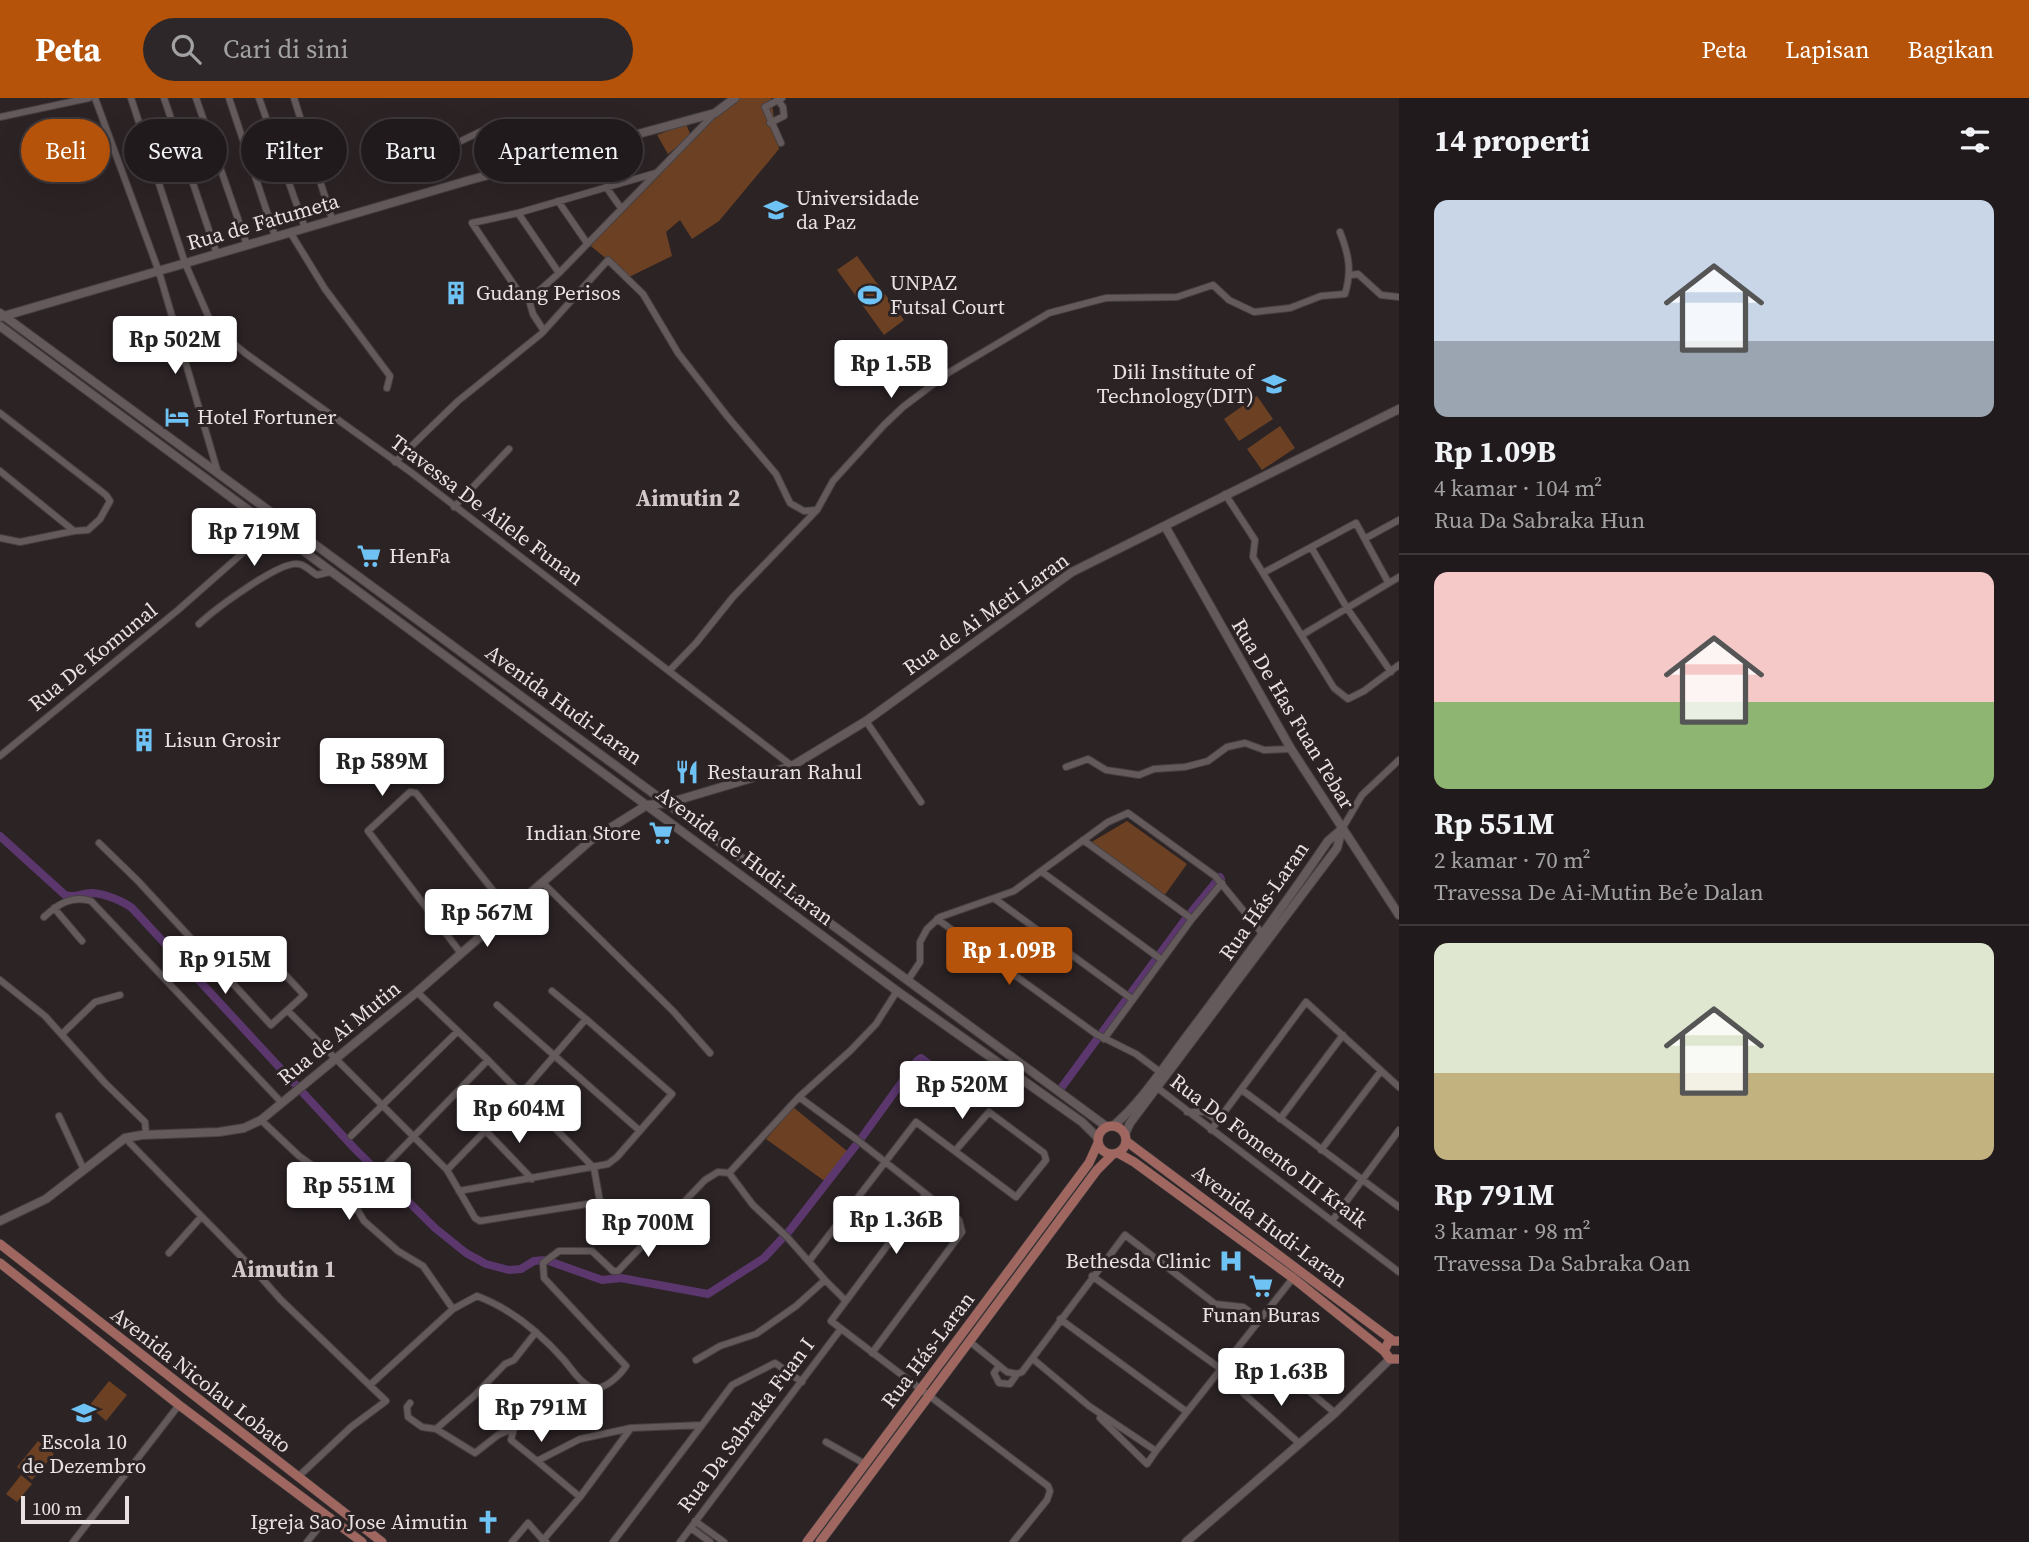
<!DOCTYPE html>
<html lang="id">
<head>
<meta charset="utf-8">
<style>
	:root { --surface:#211a1c; --page:#2d2729; --text:#f1f3f6; --muted:#a2a1a3; --line:#3e383b; --accent:#b45309 }
	body { margin:0; font-family:"Source Serif 4",serif; background:var(--page); color:var(--text); height:100vh; display:flex; flex-direction:column; font-size:26px; white-space:nowrap }
	* { box-sizing:border-box; margin:0 }
	p { font-size:23px; color:var(--muted) }
	.icon { flex:none; width:38px; height:38px; fill:none; stroke:currentColor; stroke-width:2; stroke-linecap:round; stroke-linejoin:round }
	.map { position:relative; flex:1; overflow:hidden }
	.drawer { display:flex; flex-direction:column; background:var(--surface); width:630px }
	.drawer>* { flex:none }
	.banner { position:absolute; left:21px; top:21px; width:665px; height:63px; display:flex; gap:14px }
	.scale { position:absolute; left:21px; bottom:18px; width:108px; box-sizing:border-box; padding-left:7px; border:4px solid #e8e2e3; border-top:0; font-size:19px; line-height:24px; white-space:nowrap; color:#e8e2e3; -webkit-text-stroke:5px #2c2325; paint-order:stroke }
	.price { position:absolute; translate:-50% -60px; padding:0 16px; border-radius:7px; background:#fff; color:#222; font-size:23px; line-height:46px; filter:drop-shadow(0 2px 4px #0008) }
	.price::after { content:''; position:absolute; left:50%; top:42px; width:21px; height:16px; margin-left:-10px; background:inherit; clip-path:polygon(0 0,100% 0,50% 100%) }
	.price.current { background:var(--accent); color:#fff }
	ul { padding:0; list-style:none }
	li { display:grid; align-content:center; gap:14px; height:371px; padding:0 35px }
	li+li { border-top:2px solid var(--line) }
	li span { display:grid; place-items:center; height:217px; border-radius:14px; color:#555 }
	li>.icon { margin-inline-start:auto }
	span .icon { width:126px; height:126px; fill:#fffc; stroke-width:1 }
	li b { font-size:30px }
	h2 { display:flex; justify-content:space-between; align-items:center; height:84px; padding:0 35px; font-size:30px }
	.tag { padding:0 24px; border-radius:32px; background:var(--surface); box-shadow:0 7px 28px #0002,0 0 0 2px var(--line); font-size:24px; line-height:63px }
	.tag.current { background:var(--accent); color:#fff }
	header { display:flex; align-items:center; gap:42px; box-sizing:border-box; height:98px; padding:0 35px; background:var(--accent); color:#fff }
	header strong { font-size:33px }
	nav { display:flex; gap:38px; margin-inline-start:auto; font-size:24px }
	.search { width:490px; height:63px; background:var(--page); display:flex; align-items:center; gap:18px; box-sizing:border-box; padding:0 24px; border-radius:38px; color:var(--muted); font-size:26px }
	main { display:flex; flex:1; min-height:0 }
	.map>svg:first-child { display:block }
	.green { fill:#6c4123 }
	.lines { fill:none; stroke-linecap:round; stroke-linejoin:round }
	.canal { stroke:#5b376e; stroke-width:8 }
	.street-casing { stroke:#474041; stroke-width:8 }
	.secondary-casing { stroke:#474041; stroke-width:10 }
	.primary-casing { stroke:#474041; stroke-width:10 }
	.street { stroke:#645a5c; stroke-width:6 }
	.secondary { stroke:#645a5c; stroke-width:8 }
	.primary { stroke:#9f6760; stroke-width:9 }
	.labels { text-anchor:middle; stroke-width:6; stroke-linejoin:round; paint-order:stroke }
	.poi-label { font-size:21px; fill:#e8e2e3; stroke:#2c2325; text-anchor:start }
	.street-label { font-size:21px; fill:#e8e2e3; stroke:#2c2325 }
	.neighbourhood-label { font-size:23px; font-weight:bold; fill:#d3c7c9; stroke:#2c2325 }
</style>
</head>
<body>
<header>
<strong>Peta</strong>
<div class="search"><svg class="icon" aria-label="search" viewBox="0 0 24 24"><circle cx="10" cy="10" r="6"/><path d="M15 15l6 6"/></svg>Cari di sini</div>
<nav><a>Peta</a><a>Lapisan</a><a>Bagikan</a></nav>
</header>
<main>
<div class="map">
<svg width="1399" height="1444" viewBox="0 0 1399 1444">
	<rect width="100%" height="100%" fill="#2c2325"/>
	<path class="green" d="M 735,0 L 771,0 L 779,51 L 719,123 L 692,141 L 680,122 L 666,134 L 672,158 L 629,179 L 587,145 Z
		M 686,26 L 691,38 L 668,56 L 657,37 Z
		M 857,158 L 904,222 L 884,237 L 837,172 Z
		M 1257,298 L 1273,321 L 1239,343 L 1224,321 Z
		M 1280,328 L 1295,350 L 1262,372 L 1247,351 Z
		M 1127,723 L 1187,766 L 1164,798 L 1090,745 Z
		M 793,1009 L 847,1053 L 826,1084 L 766,1041 Z
		M 109,1283 L 127,1297 L 106,1323 L 89,1308 Z
		M 38,1343 L 54,1356 L 32,1382 L 17,1369 Z
		M 21,1377 L 32,1386 L 17,1404 L 6,1396 Z"/>
	<g class="lines">
		<path class="canal" d="M 0,738 L 65,797 C 75,801 83,794 93,795 C 105,796 123,803 132,810 L 355,1051 L 435,1130 L 466,1155 L 486,1166 L 509,1172 L 521,1171 L 534,1163 L 546,1162 L 602,1182 L 621,1180 L 708,1196 L 764,1160 L 790,1132 L 860,1042 L 917,963 L 921,960 L 976,1002 L 1006,971
			M 1059,993 L 1184,823 L 1220,779 L 1221,781"/>
		<g class="street-casing">
			<path id="street" d="M 95,0 L 159,174 L 218,375
				M 131,0 L 185,165 L 212,227 L 245,255 L 412,375 L 792,668
				M 164,0 L 217,156
				M 196,0 L 247,147
				M 229,0 L 275,138
				M 259,0 L 305,130
				M 294,0 L 332,121
				M 0,19 L 89,0
				M 770,25 L 784,18 L 783,9 L 778,2
				M 781,45 L 765,9 L 782,0
				M 438,54 L 488,30 L 494,31 L 501,42 L 545,28 L 552,34 L 561,56
				M 656,75 L 518,115 L 472,125 L 518,193 L 525,201 L 529,202 L 559,175 L 714,16
				M 606,89 L 621,110
				M 558,103 L 587,145
				M 518,115 L 559,175
				M 290,134 L 325,191 L 390,278 L 387,290
				M 1351,177 L 1358,176 L 1381,197 L 1399,199
				M 529,202 L 533,216 L 544,233
				M 0,315 L 106,397 L 110,403 L 100,421 L 88,432 L 74,433 L 20,444 L 0,440
				M 395,364 L 458,303 L 541,236 L 608,162 L 643,196 L 678,255 L 727,318 L 776,376 L 790,405 L 804,413 L 816,412
				M 0,373 L 74,433
				M 1225,396 L 1255,442 L 1253,459 L 1334,590 L 1348,601 L 1364,593 L 1399,567
				M 454,409 L 509,351
				M 1366,440 L 1399,422
				M 1311,449 L 1347,510 L 1391,574
				M 1263,475 L 1356,425 L 1388,484
				M 199,526 C 214,512 279,463 298,466 C 305,466 311,474 317,477 L 330,474
				M 1302,537 L 1399,479
				M 669,573 L 696,545 L 733,499 L 817,412 L 833,383 L 884,327 L 903,309 L 948,275 L 1049,215 L 1106,200 L 1177,199 L 1213,187 L 1229,202 L 1254,214 L 1290,210 L 1321,198 L 1345,196 C 1352,173 1349,157 1340,134
				M 866,623 L 921,704
				M 0,658 L 178,512 L 271,430
				M 1066,669 L 1088,661 L 1106,672 L 1139,677 L 1154,671 L 1185,669 L 1208,663 L 1227,649 L 1245,645 L 1264,652 L 1291,651
				M 1342,731 L 1362,697 L 1399,662
				M 1083,742 L 1192,821
				M 99,745 L 138,783 L 271,927 L 304,897 L 266,856
				M 1042,774 L 1162,862
				M 543,785 L 673,913 L 710,955
				M 995,801 L 1132,901
				M 54,810 L 82,843
				M 44,819 C 58,806 72,797 91,803 L 282,1005
				M 937,821 L 1096,936 L 1136,956 L 1160,974
				M 460,854 L 368,733 L 410,694 L 416,695 L 510,814
				M 0,882 L 45,918 L 105,985 L 145,1024 L 146,1036
				M 908,882 L 920,864 L 920,844 L 927,831 L 940,819 L 1014,793 L 1108,724 L 1128,715 L 1215,778 L 1265,839
				M 552,893 L 586,921
				M 497,907 L 640,1033
				M 288,913 L 447,1072 L 475,1120 L 480,1123 L 600,1104 L 594,1070 L 488,962 L 417,894
				M 62,936 L 95,904 L 120,897
				M 1104,941 L 1192,821 L 1222,785
				M 1155,988 L 1399,1174
				M 1242,992 L 1399,1109
				M 1187,1014 L 1205,1014 L 1218,1023
				M 59,1018 L 84,1072
				M 1280,1021 L 1343,937
				M 261,1022 L 299,1058 L 330,1080 L 350,1099 L 364,1123 L 398,1153 L 423,1168 L 453,1211
				M 1211,1032 L 1306,904 L 1399,989
				M 486,1033 L 532,1081
				M 351,1038 L 458,933
				M 125,1040 L 256,1174 L 281,1202 L 386,1303 L 351,1329 L 298,1379
				M 1321,1052 L 1381,973
				M 385,1068 L 488,962
				M 447,1072 L 521,996 L 586,921 L 672,996 L 617,1059 L 608,1066 L 459,1093
				M 729,1075 L 753,1107 L 787,1139 L 825,1182 L 846,1203 L 831,1223 L 1048,1388 L 1050,1393 L 1047,1402 L 1013,1444
				M 729,1075 L 799,999
				M 1332,1123 L 1399,1032
				M 169,1155 L 201,1119
				M 809,1163 L 916,1024 L 1016,1099 L 1046,1062 L 1044,1055 L 989,1014 L 955,1053
				M 1092,1178 L 1221,1271
				M 846,1203 L 925,1097
				M 1060,1221 L 1187,1314
				M 969,1243 L 1007,1274 L 1017,1276 L 1022,1274 L 1125,1137 L 1215,1206 L 1243,1209 L 1259,1221
				M 872,1255 L 962,1134 L 959,1122 L 856,1041 L 799,999 L 850,953 L 876,926 L 897,893
				M 1268,1258 L 1335,1315
				M 1033,1261 L 1089,1308 L 1156,1353 L 1293,1180
				M 696,1262 L 720,1248 L 756,1236 L 796,1208 L 825,1182
				M 999,1268 L 994,1275 L 999,1285 L 1010,1286 L 1017,1276
				M 370,1287 L 453,1211 L 477,1198 C 512,1211 540,1235 564,1262 C 572,1271 583,1290 596,1290 C 607,1290 621,1276 626,1268 L 544,1180 L 543,1165 L 559,1153 L 592,1153 L 613,1173 L 618,1173 L 705,1082 L 718,1074 L 729,1075
				M 1244,1296 L 1299,1345
				M 410,1305 L 407,1309 L 408,1319 L 422,1329 L 436,1331 L 475,1355 L 498,1337 L 514,1330 L 511,1342 L 537,1363
				M 1100,1320 L 1147,1366 L 1156,1353
				M 436,1331 L 474,1298 L 505,1266 L 514,1262 L 536,1234
				M 826,1344 L 865,1366
				M 580,1399 L 537,1363 L 580,1341 L 631,1330
				M 695,1423 L 724,1444
				M 691,1430 L 710,1444
				M 73,1444 L 179,1307
				M 307,1444 L 328,1418
				M 512,1444 L 528,1425 L 543,1442
				M 546,1444 L 543,1442 L 580,1399 L 631,1330 L 702,1327 L 732,1287 L 775,1265 L 802,1284
				M 613,1444 L 702,1327
				M 680,1444 L 840,1232"/>
		</g>
		<g class="secondary-casing">
			<path id="secondary" d="M 0,215 L 1107,1029
				M 1,219 L 470,82 L 715,15 L 735,0
				M 0,228 L 897,893 L 1082,1024 L 1098,1040
				M 1165,428 L 1291,651 L 1399,817
				M 1113,1028 C 1141,1005 1165,967 1187,938 C 1236,873 1283,809 1328,743 L 1342,731
				M 1125,1036 L 1130,1025 L 1337,750 L 1342,731
				M 0,1123 L 46,1101 L 125,1040 L 142,1037 L 219,1034 L 244,1030 L 261,1022 L 417,894 L 591,742 L 647,707 L 668,705 L 792,668 L 866,623 L 1072,474 L 1399,311
				M 1186,1444 L 1335,1315 L 1390,1261"/>
		</g>
		<g class="primary-casing">
			<path id="primary" d="M1098 1042a14 14 0 1 1 28 0a14 14 0 1 1-28 0Z
				M 1126,1043 L 1392,1242
				M 1118,1055 L 1134,1064 L 1293,1180 L 1384,1253
				M 0,1146 L 382,1444
				M 0,1165 L 179,1307 L 362,1444
				M 1399,1243 L 1389,1243 L 1384,1253 L 1390,1261 L 1399,1261
				M 807,1444 L 1089,1065 L 1098,1045
				M 820,1444 L 1097,1072 L 1113,1056"/>
		</g>
		<use href="#street" class="street"/>
		<use href="#secondary" class="secondary"/>
		<use href="#primary" class="primary"/>
	</g>
	<defs>
		<g id="university-bare" transform="scale(1.89)"><path d="M0-5L7-2L0 1L-7-2ZM-4 1L0 2.5L4 1V4Q0 6-4 4Z" fill="#6fc2f4" stroke="#2c2325" stroke-width="2.5" paint-order="stroke"/></g>
		<g id="building-bare" transform="scale(1.89)"><path d="M-4-6H4V6H1V3H-1V6H-4ZM-2.5-4.3h1.7v1.8h-1.7ZM.8-4.3h1.7v1.8H.8ZM-2.5-1h1.7V.8h-1.7ZM.8-1h1.7V.8H.8Z" fill="#6fc2f4" stroke="#2c2325" stroke-width="2.5" paint-order="stroke"/></g>
		<g id="stadium-bare" transform="scale(1.89)"><path d="M0-5a6.5 5 0 1 0 0 10a6.5 5 0 1 0 0-10ZM-3.5-1.8h7v3.6h-7Z" fill="#6fc2f4" stroke="#2c2325" stroke-width="2.5" paint-order="stroke"/></g>
		<g id="hotel-bare" transform="scale(1.89)"><path d="M-6-4.5h1.5V1H6V5H4.5V3h-9V5H-6ZM-4 0a1.8 1.8 0 1 1 3.6 0ZM.5 0V-2.5h3Q6-2.5 6 0Z" fill="#6fc2f4" stroke="#2c2325" stroke-width="2.5" paint-order="stroke"/></g>
		<g id="supermarket-bare" transform="scale(1.89)"><path d="M-6-5.5h2.5l.6 2H6L4.5 2H-2.5L-4.4-4H-6ZM-1.5 3.2a1.3 1.3 0 1 0 .1 0ZM3 3.2a1.3 1.3 0 1 0 .1 0Z" fill="#6fc2f4" stroke="#2c2325" stroke-width="2.5" paint-order="stroke"/></g>
		<g id="restaurant-bare" transform="scale(1.89)"><path d="M-5-6h1v4h1v-4h1v4h1v-4h1v5L-1.5 .5V6h-2V.5L-5-1ZM5-6V6H3V1.5H1.5Q1.5-4 5-6Z" fill="#6fc2f4" stroke="#2c2325" stroke-width="2.5" paint-order="stroke"/></g>
		<g id="hospital-bare" transform="scale(1.89)"><path d="M-5-5h3v3.5h4V-5h3V5h-3V1.5h-4V5h-3Z" fill="#6fc2f4" stroke="#2c2325" stroke-width="2.5" paint-order="stroke"/></g>
		<g id="school-bare" transform="scale(1.89)"><path d="M0-5L7-2L0 1L-7-2ZM-4 1L0 2.5L4 1V4Q0 6-4 4Z" fill="#6fc2f4" stroke="#2c2325" stroke-width="2.5" paint-order="stroke"/></g>
		<g id="church-bare" transform="scale(1.89)"><path d="M-1.2-6h2.4v3.5h3.3v2.4h-3.3V6h-2.4V-.1h-3.3v-2.4h3.3Z" fill="#6fc2f4" stroke="#2c2325" stroke-width="2.5" paint-order="stroke"/></g>
	</defs>
	<g fill-rule="evenodd">
		<use href="#university-bare" x="776" y="112"/>
		<use href="#building-bare" x="456" y="195"/>
		<use href="#stadium-bare" x="870" y="197"/>
		<use href="#university-bare" x="1274" y="286"/>
		<use href="#hotel-bare" x="177" y="319"/>
		<use href="#supermarket-bare" x="369" y="458"/>
		<use href="#building-bare" x="144" y="642"/>
		<use href="#restaurant-bare" x="687" y="674"/>
		<use href="#supermarket-bare" x="661" y="735"/>
		<use href="#hospital-bare" x="1231" y="1163"/>
		<use href="#supermarket-bare" x="1261" y="1188"/>
		<use href="#school-bare" x="84" y="1315"/>
		<use href="#church-bare" x="488" y="1424"/>
	</g>
	<g class="labels">
		<g class="poi-label">
			<text x="796" y="107">Universidade<tspan x="796" dy="24">da Paz</tspan></text>
			<text x="890" y="192">UNPAZ<tspan x="890" dy="24">Futsal Court</tspan></text>
			<text x="476" y="202">Gudang Perisos</text>
			<text x="1254" y="281" text-anchor="end">Dili Institute of<tspan x="1254" dy="24">Technology(DIT)</tspan></text>
			<text x="197" y="326">Hotel Fortuner</text>
			<text x="389" y="465">HenFa</text>
			<text x="164" y="649">Lisun Grosir</text>
			<text x="707" y="681">Restauran Rahul</text>
			<text x="641" y="742" text-anchor="end">Indian Store</text>
			<text x="1211" y="1170" text-anchor="end">Bethesda Clinic</text>
			<text x="1261" y="1224" text-anchor="middle">Funan Buras</text>
			<text x="84" y="1351" text-anchor="middle">Escola 10<tspan x="84" dy="24">de Dezembro</tspan></text>
			<text x="468" y="1431" text-anchor="end">Igreja Sao Jose Aimutin</text>
		</g>
		<g class="street-label">
			<text transform="translate(263 124) rotate(-16)" y="7">Rua de Fatumeta</text>
			<text transform="translate(487 412) rotate(37)" y="7">Travessa De Ailele Funan</text>
			<text transform="translate(986 516) rotate(-35)" y="7">Rua de Ai Meti Laran</text>
			<text transform="translate(93 559) rotate(-39)" y="7">Rua De Komunal</text>
			<text transform="translate(564 607) rotate(36)" y="7">Avenida Hudi-Laran</text>
			<text transform="translate(1293 616) rotate(59)" y="7">Rua De Has Fuan Tebar</text>
			<text transform="translate(745 758) rotate(37)" y="7">Avenida de Hudi-Laran</text>
			<text transform="translate(1264 803) rotate(-55)" y="7">Rua Hás-Laran</text>
			<text transform="translate(339 935) rotate(-39)" y="7">Rua de Ai Mutin</text>
			<text transform="translate(1269 1053) rotate(37)" y="7">Rua Do Fomento III Kraik</text>
			<text transform="translate(1270 1128) rotate(37)" y="7">Avenida Hudi-Laran</text>
			<text transform="translate(928 1252) rotate(-53)" y="7">Rua Hás-Laran</text>
			<text transform="translate(201 1282) rotate(38)" y="7">Avenida Nicolau Lobato</text>
			<text transform="translate(746 1327) rotate(-53)" y="7">Rua Da Sabraka Fuan I</text>
		</g>
		<g class="neighbourhood-label">
			<text x="688" y="408">Aimutin 2</text>
			<text x="284" y="1179">Aimutin 1</text>
		</g>
	</g>
</svg>
<div class="scale">100 m</div>
<b class="price" style="left:175px;top:278px">Rp 502M</b>
<b class="price" style="left:891px;top:302px">Rp 1.5B</b>
<b class="price" style="left:254px;top:470px">Rp 719M</b>
<b class="price" style="left:382px;top:700px">Rp 589M</b>
<b class="price" style="left:487px;top:851px">Rp 567M</b>
<b class="price current" style="left:1009px;top:889px">Rp 1.09B</b>
<b class="price" style="left:225px;top:898px">Rp 915M</b>
<b class="price" style="left:962px;top:1023px">Rp 520M</b>
<b class="price" style="left:519px;top:1047px">Rp 604M</b>
<b class="price" style="left:349px;top:1124px">Rp 551M</b>
<b class="price" style="left:896px;top:1158px">Rp 1.36B</b>
<b class="price" style="left:648px;top:1161px">Rp 700M</b>
<b class="price" style="left:1281px;top:1310px">Rp 1.63B</b>
<b class="price" style="left:541px;top:1346px">Rp 791M</b>
<div class="banner">
<a class="tag current">Beli</a>
<a class="tag">Sewa</a>
<a class="tag">Filter</a>
<a class="tag">Baru</a>
<a class="tag">Apartemen</a>
</div>
</div>
<section class="drawer">
<h2>14 properti<svg class="icon" aria-label="filters" viewBox="0 0 24 24"><path d="M4 7h16M4 17h16"/><circle cx="9" cy="7" r="2"/><circle cx="15" cy="17" r="2"/></svg></h2>
<ul>
<li><span style="background:linear-gradient(#c9d6e8 65%,#9aa5b1 0)"><svg class="icon" aria-label="home" viewBox="0 0 24 24"><path d="M3 11l9-7 9 7M6 9v11h12V9"/></svg></span><div><b>Rp 1.09B</b><p>4 kamar · 104 m²</p><p>Rua Da Sabraka Hun</p></div></li>
<li><span style="background:linear-gradient(#f6c9c9 60%,#8fb573 0)"><svg class="icon" aria-label="home" viewBox="0 0 24 24"><path d="M3 11l9-7 9 7M6 9v11h12V9"/></svg></span><div><b>Rp 551M</b><p>2 kamar · 70 m²</p><p>Travessa De Ai-Mutin Be’e Dalan</p></div></li>
<li><span style="background:linear-gradient(#dfe7d0 60%,#c2b280 0)"><svg class="icon" aria-label="home" viewBox="0 0 24 24"><path d="M3 11l9-7 9 7M6 9v11h12V9"/></svg></span><div><b>Rp 791M</b><p>3 kamar · 98 m²</p><p>Travessa Da Sabraka Oan</p></div></li>
</ul>
</section>
</main>
</body>
</html>
